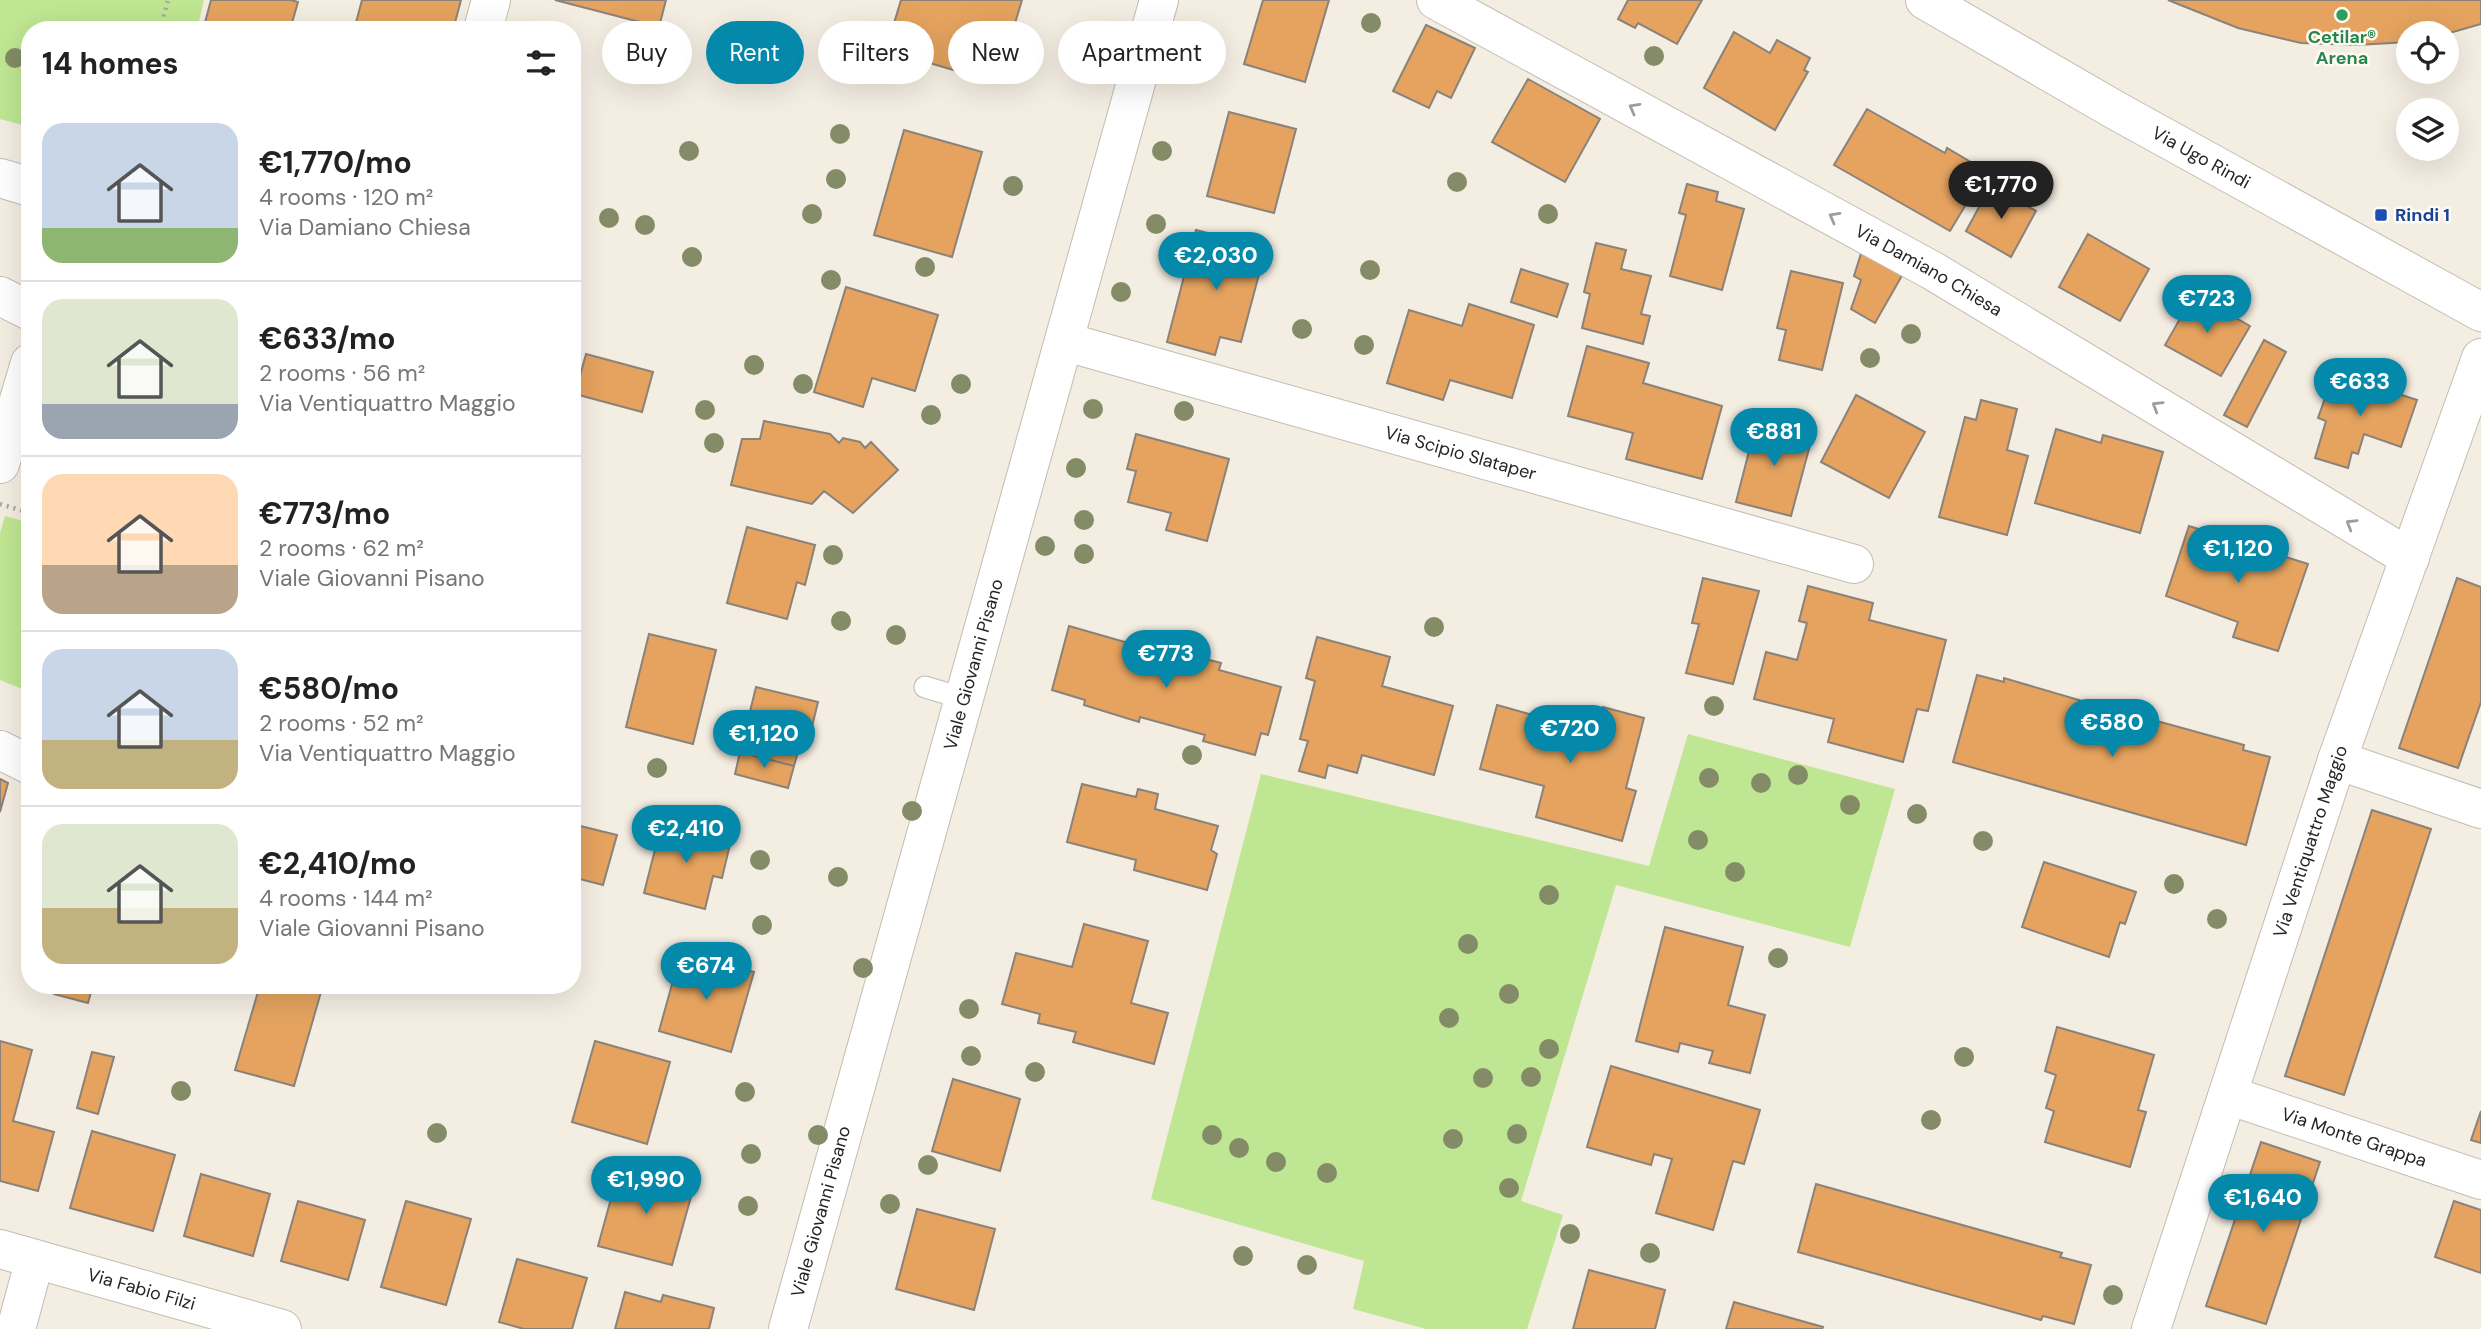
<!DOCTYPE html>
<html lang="en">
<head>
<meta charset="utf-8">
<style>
	:root { --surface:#fff; --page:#f2f2f2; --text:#222; --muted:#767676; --line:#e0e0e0; --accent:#0489aa }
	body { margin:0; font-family:"DM Sans",sans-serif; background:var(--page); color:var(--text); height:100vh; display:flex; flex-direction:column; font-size:26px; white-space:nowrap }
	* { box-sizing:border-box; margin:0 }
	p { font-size:23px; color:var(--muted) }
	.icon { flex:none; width:38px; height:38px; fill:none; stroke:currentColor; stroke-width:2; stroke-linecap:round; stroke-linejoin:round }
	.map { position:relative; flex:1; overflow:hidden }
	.sheet { position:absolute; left:21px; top:21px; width:560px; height:973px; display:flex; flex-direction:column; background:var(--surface); border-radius:28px; box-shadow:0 7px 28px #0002 }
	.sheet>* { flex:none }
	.hud { position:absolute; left:602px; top:21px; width:665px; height:63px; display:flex; gap:14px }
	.buttons { position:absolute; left:2396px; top:21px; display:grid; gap:14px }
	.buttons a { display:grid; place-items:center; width:63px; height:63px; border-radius:50%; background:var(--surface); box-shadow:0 7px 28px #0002; font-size:35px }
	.price { position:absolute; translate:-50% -60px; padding:0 16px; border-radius:24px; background:var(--accent); color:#fff; font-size:23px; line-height:46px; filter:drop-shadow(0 2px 4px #0008) }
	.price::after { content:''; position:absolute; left:50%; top:42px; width:21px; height:16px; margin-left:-10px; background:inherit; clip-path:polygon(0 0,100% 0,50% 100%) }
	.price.on { background:#222; color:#fff }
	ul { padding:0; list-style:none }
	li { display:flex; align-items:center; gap:21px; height:175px; padding:0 21px }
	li+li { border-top:2px solid var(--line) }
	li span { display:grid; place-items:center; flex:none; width:196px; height:140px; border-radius:21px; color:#555 }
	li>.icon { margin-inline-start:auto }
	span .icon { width:84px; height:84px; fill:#fffc; stroke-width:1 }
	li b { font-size:30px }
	h2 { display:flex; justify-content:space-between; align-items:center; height:84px; padding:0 21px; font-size:30px }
	.tag { padding:0 24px; border-radius:32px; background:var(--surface); box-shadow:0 7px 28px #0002; font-size:24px; line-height:63px }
	.tag.on { background:var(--accent); color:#fff }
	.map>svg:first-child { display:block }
	.green { fill:#bfe692 }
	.building { fill:#e5a35f; stroke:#8b8279; stroke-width:2 }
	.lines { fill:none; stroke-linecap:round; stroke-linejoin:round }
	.service-casing { stroke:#c3bdb2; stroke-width:23 }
	.minor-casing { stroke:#c3bdb2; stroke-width:40 }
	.tertiary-casing { stroke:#c3bdb2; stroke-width:40 }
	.path { stroke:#aba59d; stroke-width:4.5; stroke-dasharray:2 5; stroke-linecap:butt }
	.service { stroke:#fff; stroke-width:21 }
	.minor { stroke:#fff; stroke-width:38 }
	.tertiary { stroke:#fff; stroke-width:38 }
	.tree { fill:#838c66 }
	.oneway { stroke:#9e9d9b }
	.leisure-dot { fill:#2e9e5b; stroke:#fffbf4; stroke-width:2.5 }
	.transit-dot { fill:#1a4fb4; stroke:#fffbf4; stroke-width:2.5 }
	.labels { text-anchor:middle; stroke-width:5; stroke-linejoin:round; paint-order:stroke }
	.leisure-label { font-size:18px; font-weight:bold; fill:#27864d; stroke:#fffbf4 }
	.street-label { font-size:18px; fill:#272521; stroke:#fffbf4 }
	.transit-label { font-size:18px; font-weight:bold; fill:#164399; stroke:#fffbf4; text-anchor:start }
</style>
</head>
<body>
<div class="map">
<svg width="2481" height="1329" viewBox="0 0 2481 1329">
	<rect width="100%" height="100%" fill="#f4ede2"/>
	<path class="green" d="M 0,0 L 204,0 L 197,30 L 30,30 L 30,127 L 0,119 Z
		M 5,516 L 30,523 L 30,692 L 0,680 L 0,533 Z
		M 1688,734 L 1895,789 L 1850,947 L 1616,885 L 1521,1201 L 1563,1215 L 1527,1329 L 1426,1329 L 1353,1309 L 1364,1261 L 1151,1199 L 1261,774 L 1649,866 Z"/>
	<path class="building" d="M 211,0 L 291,0 L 298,2 L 290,30 L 203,30 Z
		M 362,0 L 461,0 L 453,30 L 354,30 Z
		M 555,0 L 666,0 L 659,27 Z
		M 901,0 L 1022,0 L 997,83 L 886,50 Z
		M 1263,0 L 1329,0 L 1305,82 L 1244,64 Z
		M 1628,0 L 1702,0 L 1677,44 L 1638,23 L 1635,28 L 1618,19 Z
		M 2168,0 L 2481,0 L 2481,24 L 2446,34 L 2408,33 L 2408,42 L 2357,45 L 2301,43 L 2238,28 Z
		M 1426,25 L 1475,48 L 1451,98 L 1437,91 L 1429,108 L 1393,91 Z
		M 1734,32 L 1770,53 L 1777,40 L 1810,58 L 1804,70 L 1808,72 L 1775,130 L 1704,88 Z
		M 1528,79 L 1600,119 L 1565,182 L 1492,142 Z
		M 1867,109 L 1945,153 L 1947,148 L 1986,171 L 1950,231 L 1834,165 Z
		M 1229,112 L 1296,129 L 1274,213 L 1207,196 Z
		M 904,130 L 982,152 L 952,257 L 874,235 Z
		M 1687,184 L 1718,192 L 1716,201 L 1744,209 L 1722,290 L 1670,276 L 1686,215 L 1679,213 Z
		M 1991,185 L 2036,211 L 2011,257 L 1966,231 Z
		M 1196,230 L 1266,248 L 1241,342 L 1220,337 L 1215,355 L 1167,342 Z
		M 2088,234 L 2149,269 L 2120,321 L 2059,287 Z
		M 1596,243 L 1626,250 L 1621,269 L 1651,276 L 1641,314 L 1650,316 L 1643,344 L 1582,328 L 1590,294 L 1584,292 Z
		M 1863,247 L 1904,272 L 1875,323 L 1851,309 L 1861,280 L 1854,276 Z
		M 1521,269 L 1568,284 L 1557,317 L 1511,302 Z
		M 1791,271 L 1843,283 L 1822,370 L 1779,360 L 1786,330 L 1777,328 Z
		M 846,287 L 938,315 L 915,391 L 872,378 L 863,407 L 814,392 Z
		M 2194,294 L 2250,326 L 2221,376 L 2165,345 Z
		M 1469,304 L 1534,325 L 1512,398 L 1450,380 L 1443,400 L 1387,383 L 1409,310 L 1462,326 Z
		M 2264,340 L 2286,352 L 2247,427 L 2224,415 Z
		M 1587,346 L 1649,363 L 1643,383 L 1722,406 L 1702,479 L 1626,459 L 1633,433 L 1568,416 Z
		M 586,354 L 653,372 L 642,412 L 575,394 Z
		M 2334,373 L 2366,380 L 2365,383 L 2417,400 L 2401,447 L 2364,434 L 2358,454 L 2352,452 L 2348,468 L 2315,458 L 2326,421 L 2318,418 Z
		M 1856,395 L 1925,432 L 1889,498 L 1821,462 Z
		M 1981,400 L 2017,409 L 2007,450 L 2028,456 L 2007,535 L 1939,517 L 1965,417 L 1976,420 Z
		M 1757,420 L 1813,434 L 1791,516 L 1736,502 Z
		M 764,421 L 830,434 L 839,443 L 843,438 L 860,442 L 865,448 L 871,442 L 898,470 L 853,513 L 824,491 L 812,504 L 731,485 L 742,439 L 760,439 Z
		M 2056,429 L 2101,443 L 2103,435 L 2163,452 L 2140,533 L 2035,503 Z
		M 1136,434 L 1229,459 L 1207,541 L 1166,530 L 1171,513 L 1128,502 L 1136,471 L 1127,469 Z
		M 2189,526 L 2308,564 L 2278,651 L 2233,637 L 2238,622 L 2166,596 Z
		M 747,527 L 815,545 L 805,585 L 797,582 L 787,619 L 727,603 Z
		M 1703,578 L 1759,591 L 1733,684 L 1686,673 L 1699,624 L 1692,623 Z
		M 2457,578 L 2481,587 L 2481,702 L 2458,768 L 2399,748 Z
		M 1808,586 L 1873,603 L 1869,620 L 1946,640 L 1928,711 L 1917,709 L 1903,762 L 1828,742 L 1834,719 L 1754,699 L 1766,652 L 1797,660 L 1807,623 L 1799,621 Z
		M 1069,626 L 1170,655 L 1172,650 L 1221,663 L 1219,670 L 1281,687 L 1268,735 L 1261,733 L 1255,755 L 1203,741 L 1205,735 L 1140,717 L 1139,722 L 1084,705 L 1085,700 L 1052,690 Z
		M 649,634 L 716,650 L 693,744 L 626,727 Z
		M 1317,637 L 1390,657 L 1382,686 L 1453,706 L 1434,775 L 1362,755 L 1357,773 L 1328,765 L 1325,778 L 1299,771 L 1308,741 L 1300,739 L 1315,681 L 1306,678 Z
		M 1977,675 L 2004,682 L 2004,678 L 2099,706 L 2098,710 L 2144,724 L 2146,718 L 2244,745 L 2243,750 L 2270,757 L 2246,845 L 1953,762 Z
		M 756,687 L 818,702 L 810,735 L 803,734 L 794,766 L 740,752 Z
		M 1497,705 L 1572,726 L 1577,707 L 1601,714 L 1603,707 L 1644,718 L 1626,788 L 1636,791 L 1622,841 L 1536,817 L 1544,786 L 1480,769 Z
		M 740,752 L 794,766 L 788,788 L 735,774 Z
		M 0,779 L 8,783 L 0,812 Z
		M 1082,784 L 1136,797 L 1138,789 L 1158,794 L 1155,809 L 1218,826 L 1211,850 L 1217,854 L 1207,890 L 1134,870 L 1136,860 L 1067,842 Z
		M 2372,810 L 2431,829 L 2344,1095 L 2285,1076 Z
		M 662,822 L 731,840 L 722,878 L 713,876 L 705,909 L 644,893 Z
		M 572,824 L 617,835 L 603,885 L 572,877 Z
		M 2044,862 L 2136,892 L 2125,924 L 2120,922 L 2109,957 L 2022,927 Z
		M 1084,924 L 1148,941 L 1131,1003 L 1168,1013 L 1154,1064 L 1073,1042 L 1076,1032 L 1038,1023 L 1040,1014 L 1002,1004 L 1016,953 L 1072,967 Z
		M 1665,927 L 1743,947 L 1728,1005 L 1765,1015 L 1750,1073 L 1709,1063 L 1713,1051 L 1680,1043 L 1678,1052 L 1636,1041 Z
		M 681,952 L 754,972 L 731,1052 L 659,1031 Z
		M 57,985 L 93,985 L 88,1003 L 54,994 Z
		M 260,985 L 323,985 L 294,1086 L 235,1070 Z
		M 2057,1027 L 2154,1055 L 2138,1110 L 2146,1112 L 2130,1167 L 2045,1142 L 2054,1111 L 2046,1108 L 2056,1075 L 2045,1071 Z
		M 0,1041 L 32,1050 L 13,1121 L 54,1132 L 38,1191 L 0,1181 Z
		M 595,1041 L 670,1062 L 647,1144 L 572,1122 Z
		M 92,1052 L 114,1057 L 98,1114 L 77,1108 Z
		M 1611,1066 L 1760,1110 L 1744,1164 L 1733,1161 L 1713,1230 L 1656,1213 L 1672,1159 L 1654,1154 L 1651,1165 L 1587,1147 Z
		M 953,1079 L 1020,1099 L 1000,1171 L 932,1151 Z
		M 2481,1111 L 2481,1143 L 2471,1140 Z
		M 92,1131 L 175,1155 L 153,1231 L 70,1208 Z
		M 2261,1142 L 2320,1162 L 2266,1324 L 2206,1306 Z
		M 620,1166 L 694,1186 L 672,1265 L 598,1246 Z
		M 201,1174 L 270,1194 L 253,1256 L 184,1236 Z
		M 1816,1184 L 2062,1253 L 2060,1257 L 2091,1265 L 2074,1324 L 2043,1316 L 2041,1320 L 1798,1252 Z
		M 298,1201 L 365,1220 L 348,1280 L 281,1261 Z
		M 406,1201 L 471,1219 L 446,1305 L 381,1287 Z
		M 2454,1201 L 2481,1210 L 2481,1273 L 2435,1257 Z
		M 917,1209 L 995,1229 L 974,1310 L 896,1289 Z
		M 517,1259 L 587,1278 L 572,1329 L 524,1329 L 499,1322 Z
		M 1589,1270 L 1665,1290 L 1655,1329 L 1573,1329 Z
		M 625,1292 L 661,1302 L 663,1295 L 714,1308 L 709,1329 L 615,1329 Z
		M 1734,1302 L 1823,1327 L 1822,1329 L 1726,1329 Z"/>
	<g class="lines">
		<g class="service-casing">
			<path id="service" d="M 925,687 L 965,699"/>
		</g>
		<g class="minor-casing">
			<g id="minor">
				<path id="s1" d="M 1436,0 L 1933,271 L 2410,558"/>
				<path d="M 483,30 L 491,0"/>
				<path d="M 0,178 L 30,187"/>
				<path d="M 0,296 L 30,311"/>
				<path id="s2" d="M 1066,342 L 1854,564"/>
				<path d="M 0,464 L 30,363"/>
				<path d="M 0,750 L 30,765"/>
				<path d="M 2337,760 L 2481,809"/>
				<path id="s3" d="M 2228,1095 L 2481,1180"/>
				<path id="s4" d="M 0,1249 L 282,1329"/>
				<path d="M 16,1329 L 35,1259"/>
				<path id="s5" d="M 788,1329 L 1159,0"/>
			</g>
		</g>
		<g class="tertiary-casing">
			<g id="tertiary">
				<path id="s6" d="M 1925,0 L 2115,110 L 2481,312"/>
				<path id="s7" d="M 2151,1329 L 2337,760 L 2481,358"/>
			</g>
		</g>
		<path class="path" d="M 160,30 L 168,0
			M 0,504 L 30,513"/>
		<use href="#service" class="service"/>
		<use href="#minor" class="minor"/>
		<use href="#tertiary" class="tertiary"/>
	</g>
	<g class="tree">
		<circle cx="1371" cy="23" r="10"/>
		<circle cx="1654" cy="56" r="10"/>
		<circle cx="15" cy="58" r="10"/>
		<circle cx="840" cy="134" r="10"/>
		<circle cx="689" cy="151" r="10"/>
		<circle cx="1162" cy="151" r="10"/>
		<circle cx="836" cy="179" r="10"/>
		<circle cx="1457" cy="182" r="10"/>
		<circle cx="1013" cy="186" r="10"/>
		<circle cx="812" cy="214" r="10"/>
		<circle cx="1548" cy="214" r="10"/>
		<circle cx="609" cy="218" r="10"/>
		<circle cx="1156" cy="224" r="10"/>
		<circle cx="645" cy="225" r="10"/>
		<circle cx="692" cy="257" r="10"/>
		<circle cx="925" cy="267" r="10"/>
		<circle cx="1370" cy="270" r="10"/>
		<circle cx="831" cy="280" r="10"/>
		<circle cx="1121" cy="292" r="10"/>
		<circle cx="1302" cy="329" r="10"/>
		<circle cx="1911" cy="334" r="10"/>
		<circle cx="1364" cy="345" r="10"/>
		<circle cx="1870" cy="358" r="10"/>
		<circle cx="754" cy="365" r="10"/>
		<circle cx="803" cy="384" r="10"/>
		<circle cx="961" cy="384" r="10"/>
		<circle cx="1093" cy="409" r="10"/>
		<circle cx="705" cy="410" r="10"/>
		<circle cx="1184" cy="411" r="10"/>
		<circle cx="931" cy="415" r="10"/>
		<circle cx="714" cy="443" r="10"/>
		<circle cx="1076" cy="468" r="10"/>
		<circle cx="1084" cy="520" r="10"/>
		<circle cx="1045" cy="546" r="10"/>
		<circle cx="1084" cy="554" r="10"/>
		<circle cx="833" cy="555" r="10"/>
		<circle cx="841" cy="621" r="10"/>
		<circle cx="1434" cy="627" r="10"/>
		<circle cx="896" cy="635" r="10"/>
		<circle cx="1714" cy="706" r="10"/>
		<circle cx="1192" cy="755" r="10"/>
		<circle cx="657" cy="768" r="10"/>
		<circle cx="1798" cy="775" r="10"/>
		<circle cx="1709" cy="778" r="10"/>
		<circle cx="1761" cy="783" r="10"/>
		<circle cx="1850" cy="805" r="10"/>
		<circle cx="912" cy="811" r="10"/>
		<circle cx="1917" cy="814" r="10"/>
		<circle cx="1698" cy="840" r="10"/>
		<circle cx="1983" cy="841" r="10"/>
		<circle cx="760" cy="860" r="10"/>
		<circle cx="1735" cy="872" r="10"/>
		<circle cx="838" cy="877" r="10"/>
		<circle cx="2174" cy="884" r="10"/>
		<circle cx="1549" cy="895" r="10"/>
		<circle cx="2217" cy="919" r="10"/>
		<circle cx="762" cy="925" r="10"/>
		<circle cx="1468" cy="944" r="10"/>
		<circle cx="1778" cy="958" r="10"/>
		<circle cx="863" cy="968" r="10"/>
		<circle cx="1509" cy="994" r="10"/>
		<circle cx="969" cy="1009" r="10"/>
		<circle cx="1449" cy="1018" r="10"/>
		<circle cx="1549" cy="1049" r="10"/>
		<circle cx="971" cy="1056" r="10"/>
		<circle cx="1964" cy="1057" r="10"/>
		<circle cx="1035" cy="1072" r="10"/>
		<circle cx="1531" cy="1077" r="10"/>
		<circle cx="1483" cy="1078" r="10"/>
		<circle cx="181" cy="1091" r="10"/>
		<circle cx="745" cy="1092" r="10"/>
		<circle cx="1931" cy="1120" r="10"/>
		<circle cx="437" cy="1133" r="10"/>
		<circle cx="1517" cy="1134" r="10"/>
		<circle cx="818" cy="1135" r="10"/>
		<circle cx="1212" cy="1135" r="10"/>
		<circle cx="1453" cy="1139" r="10"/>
		<circle cx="1239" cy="1148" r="10"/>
		<circle cx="751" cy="1154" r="10"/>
		<circle cx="1276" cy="1162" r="10"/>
		<circle cx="928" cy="1165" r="10"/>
		<circle cx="1327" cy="1173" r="10"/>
		<circle cx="1509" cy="1188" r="10"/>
		<circle cx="890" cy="1204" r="10"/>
		<circle cx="748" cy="1206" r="10"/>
		<circle cx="1570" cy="1234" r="10"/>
		<circle cx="1650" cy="1253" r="10"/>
		<circle cx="1243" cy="1256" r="10"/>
		<circle cx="1307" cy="1265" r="10"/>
		<circle cx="2113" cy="1295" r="10"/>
	</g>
	<defs><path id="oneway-chevron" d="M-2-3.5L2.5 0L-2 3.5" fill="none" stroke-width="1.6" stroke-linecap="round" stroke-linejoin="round" transform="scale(1.75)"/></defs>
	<g class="oneway">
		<use href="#oneway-chevron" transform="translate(1634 108) rotate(-151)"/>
		<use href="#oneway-chevron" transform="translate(1834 217) rotate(-151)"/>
		<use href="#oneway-chevron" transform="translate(2157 406) rotate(-149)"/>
		<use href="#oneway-chevron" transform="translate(2351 524) rotate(-149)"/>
	</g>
	<circle class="leisure-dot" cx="2342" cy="15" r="7"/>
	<rect class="transit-dot" x="2374" y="208" width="14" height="14" rx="3.5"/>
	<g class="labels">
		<g class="leisure-label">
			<text x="2342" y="43">Cetilar®<tspan x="2342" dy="21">Arena</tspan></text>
		</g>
		<g class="street-label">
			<text dy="6" stroke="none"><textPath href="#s6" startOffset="318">Via Ugo Rindi</textPath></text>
			<text dy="6" stroke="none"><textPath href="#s1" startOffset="562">Via Damiano Chiesa</textPath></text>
			<text dy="6" stroke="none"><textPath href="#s2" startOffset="410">Via Scipio Slataper</textPath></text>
			<text dy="6" stroke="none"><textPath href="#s5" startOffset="690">Viale Giovanni Pisano</textPath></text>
			<text dy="6" stroke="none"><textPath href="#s7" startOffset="513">Via Ventiquattro Maggio</textPath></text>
			<text dy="6" stroke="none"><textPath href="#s3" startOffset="133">Via Monte Grappa</textPath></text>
			<text dy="6" stroke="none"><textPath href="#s5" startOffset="122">Viale Giovanni Pisano</textPath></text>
			<text dy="6" stroke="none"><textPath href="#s4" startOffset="147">Via Fabio Filzi</textPath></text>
		</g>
		<g class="transit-label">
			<text x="2395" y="221">Rindi 1</text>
		</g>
	</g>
</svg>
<div class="buttons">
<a><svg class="icon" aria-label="locate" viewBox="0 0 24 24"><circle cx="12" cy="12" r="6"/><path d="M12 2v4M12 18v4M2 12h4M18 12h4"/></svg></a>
<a><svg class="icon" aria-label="layers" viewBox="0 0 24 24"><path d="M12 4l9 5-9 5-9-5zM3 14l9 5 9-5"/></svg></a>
</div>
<b class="price on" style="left:2001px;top:221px">€1,770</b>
<b class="price" style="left:1216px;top:292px">€2,030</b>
<b class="price" style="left:2207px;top:335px">€723</b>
<b class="price" style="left:2360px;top:418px">€633</b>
<b class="price" style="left:1774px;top:468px">€881</b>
<b class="price" style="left:2238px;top:585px">€1,120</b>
<b class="price" style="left:1166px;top:690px">€773</b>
<b class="price" style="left:2112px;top:759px">€580</b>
<b class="price" style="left:1570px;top:765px">€720</b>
<b class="price" style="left:764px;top:770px">€1,120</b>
<b class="price" style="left:686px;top:865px">€2,410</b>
<b class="price" style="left:706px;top:1002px">€674</b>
<b class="price" style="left:646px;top:1216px">€1,990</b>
<b class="price" style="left:2263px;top:1234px">€1,640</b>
<div class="hud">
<a class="tag">Buy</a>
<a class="tag on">Rent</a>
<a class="tag">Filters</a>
<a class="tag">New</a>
<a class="tag">Apartment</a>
</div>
<section class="sheet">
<h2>14 homes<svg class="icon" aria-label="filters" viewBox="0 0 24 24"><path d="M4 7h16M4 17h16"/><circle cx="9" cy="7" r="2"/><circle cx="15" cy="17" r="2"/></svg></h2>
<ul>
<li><span style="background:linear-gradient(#c9d6e8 75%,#8fb573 0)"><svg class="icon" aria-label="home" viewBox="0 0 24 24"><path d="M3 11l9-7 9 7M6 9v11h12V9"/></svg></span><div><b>€1,770/mo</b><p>4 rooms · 120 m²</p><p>Via Damiano Chiesa</p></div></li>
<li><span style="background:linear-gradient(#dfe7d0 75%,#9aa5b1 0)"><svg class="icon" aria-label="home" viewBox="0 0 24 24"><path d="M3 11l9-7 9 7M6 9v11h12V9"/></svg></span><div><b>€633/mo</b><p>2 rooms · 56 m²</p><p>Via Ventiquattro Maggio</p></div></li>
<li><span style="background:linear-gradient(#ffd9b3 65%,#b9a48a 0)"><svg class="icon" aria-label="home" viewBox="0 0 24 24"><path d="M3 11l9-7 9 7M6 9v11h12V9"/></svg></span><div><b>€773/mo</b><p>2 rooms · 62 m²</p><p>Viale Giovanni Pisano</p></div></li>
<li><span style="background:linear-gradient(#c9d6e8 65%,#c2b280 0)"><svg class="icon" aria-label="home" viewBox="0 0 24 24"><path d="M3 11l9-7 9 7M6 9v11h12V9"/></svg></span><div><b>€580/mo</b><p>2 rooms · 52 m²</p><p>Via Ventiquattro Maggio</p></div></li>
<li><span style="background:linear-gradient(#dfe7d0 60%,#c2b280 0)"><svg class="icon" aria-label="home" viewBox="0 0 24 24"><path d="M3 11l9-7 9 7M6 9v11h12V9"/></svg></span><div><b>€2,410/mo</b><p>4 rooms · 144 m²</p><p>Viale Giovanni Pisano</p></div></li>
</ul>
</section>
</div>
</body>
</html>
